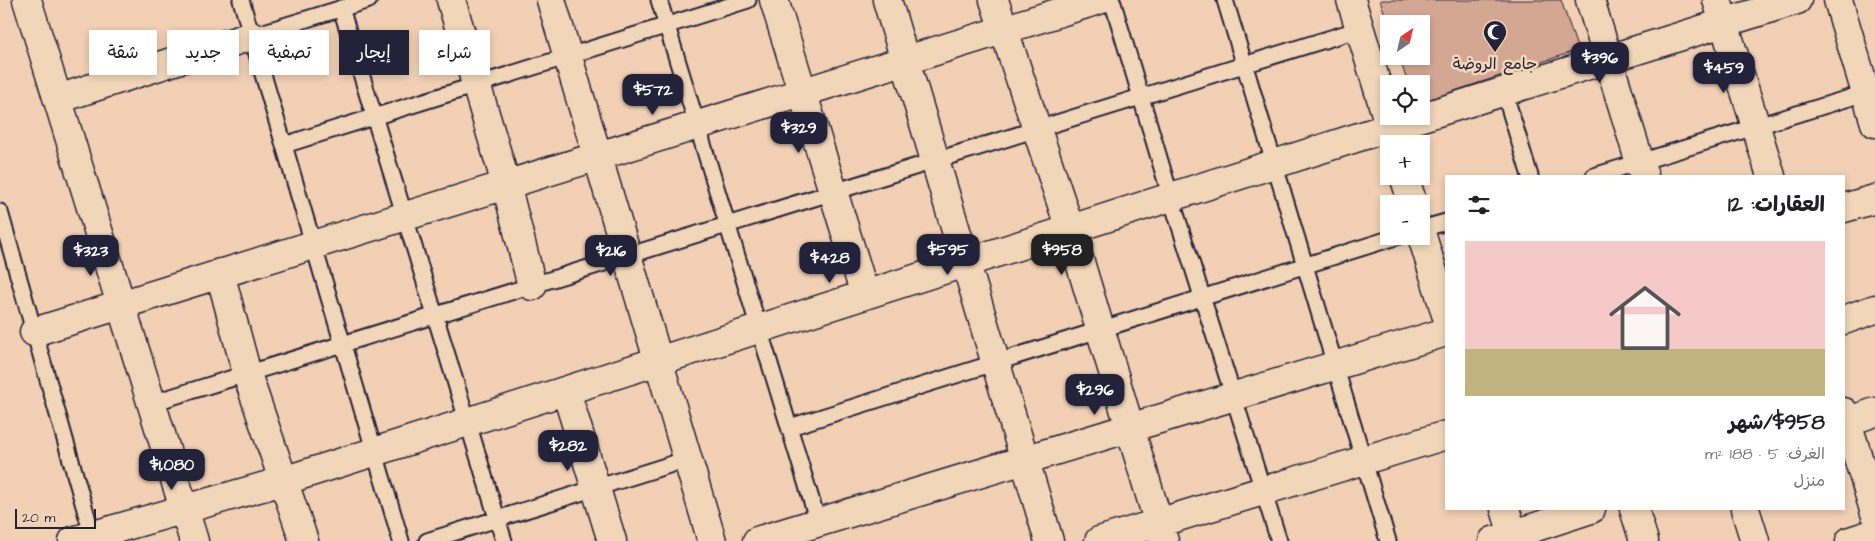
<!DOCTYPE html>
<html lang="ar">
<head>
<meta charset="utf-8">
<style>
	:root { --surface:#fff; --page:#f6f6f6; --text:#202124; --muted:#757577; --line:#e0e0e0; --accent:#22223b }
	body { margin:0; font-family:"Architects Daughter","Playpen Sans Arabic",sans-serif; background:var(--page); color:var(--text); direction:rtl; height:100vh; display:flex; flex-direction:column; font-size:19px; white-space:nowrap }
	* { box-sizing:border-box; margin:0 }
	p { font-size:16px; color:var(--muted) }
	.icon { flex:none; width:28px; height:28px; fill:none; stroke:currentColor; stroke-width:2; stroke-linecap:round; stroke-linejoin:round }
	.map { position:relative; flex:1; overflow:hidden; direction:ltr }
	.sheet { position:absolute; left:1445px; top:175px; width:400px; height:335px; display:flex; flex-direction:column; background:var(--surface); border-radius:0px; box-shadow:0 2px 8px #0003; direction:rtl }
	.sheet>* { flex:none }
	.banner { position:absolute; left:15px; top:30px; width:475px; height:45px; direction:rtl; display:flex; gap:10px }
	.needle { width:32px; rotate:34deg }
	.buttons { position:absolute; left:1380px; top:15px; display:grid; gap:10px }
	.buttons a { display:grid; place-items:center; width:50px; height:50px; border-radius:0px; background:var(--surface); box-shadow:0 2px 8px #0003; font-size:25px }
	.scale { position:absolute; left:15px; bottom:12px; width:81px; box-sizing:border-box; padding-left:5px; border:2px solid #22223b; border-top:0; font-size:14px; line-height:18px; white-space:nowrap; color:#22223b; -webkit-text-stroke:4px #f2d6b8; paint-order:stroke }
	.price { position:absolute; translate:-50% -42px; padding:0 11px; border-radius:10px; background:var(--accent); color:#fff; font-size:16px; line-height:32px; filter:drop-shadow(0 1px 2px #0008) }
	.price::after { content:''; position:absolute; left:50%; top:30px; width:15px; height:11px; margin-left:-8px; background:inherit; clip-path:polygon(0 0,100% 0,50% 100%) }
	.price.current { background:#222; color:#fff }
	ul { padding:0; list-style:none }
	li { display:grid; align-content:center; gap:10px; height:265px; padding:0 20px }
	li+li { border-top:1px solid var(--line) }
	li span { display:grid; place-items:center; height:155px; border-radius:0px; color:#555 }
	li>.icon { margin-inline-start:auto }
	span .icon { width:90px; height:90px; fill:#fffc; stroke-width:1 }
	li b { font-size:21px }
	h2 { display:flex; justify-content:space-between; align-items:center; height:60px; padding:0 20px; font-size:21px }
	.chip { padding:0 18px; border-radius:0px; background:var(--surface); box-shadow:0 2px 8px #0003; font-size:18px; line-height:45px }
	.chip.current { background:var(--accent); color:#fff }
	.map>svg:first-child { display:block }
	.building { fill:#d4a792; stroke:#22223b }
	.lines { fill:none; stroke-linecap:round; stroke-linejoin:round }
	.lane-casing { stroke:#22223b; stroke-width:19 }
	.street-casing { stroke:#22223b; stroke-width:31 }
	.lane { stroke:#f2d6b8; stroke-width:15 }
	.street { stroke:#f2d6b8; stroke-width:28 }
	.labels { text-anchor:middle; stroke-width:5; stroke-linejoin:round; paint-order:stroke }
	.poi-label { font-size:16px; fill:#22223b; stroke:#f2d6b8 }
</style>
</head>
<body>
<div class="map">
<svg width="1875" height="541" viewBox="0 0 1875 541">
	<rect width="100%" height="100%" fill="#f1d0b3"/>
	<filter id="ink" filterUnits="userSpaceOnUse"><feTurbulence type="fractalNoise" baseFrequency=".02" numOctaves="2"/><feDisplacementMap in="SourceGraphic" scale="10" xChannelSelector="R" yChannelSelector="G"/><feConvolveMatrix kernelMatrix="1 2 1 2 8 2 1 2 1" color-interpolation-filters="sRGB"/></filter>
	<g filter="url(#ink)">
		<path class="building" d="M 1380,0 L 1561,0 L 1578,50 L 1421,102 L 1421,84 L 1408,84 L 1399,56 L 1421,56 L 1421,24 L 1389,24 L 1389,26 Z"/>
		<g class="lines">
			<g class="lane-casing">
				<path id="lane" d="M 241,0 L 401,541
					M 659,0 L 818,522
					M 1112,0 L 1171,198 L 1279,541
					M 1225,0 L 1388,541
					M 341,8 L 504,541
					M 251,36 L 369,0
					M 1504,91 L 1530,176
					M 284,145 L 748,0
					M 1594,176 L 1872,91
					M 0,212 L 94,541
					M 1421,229 L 1446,222
					M 152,403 L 1360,29
					M 790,427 L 1399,236
					M 427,541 L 688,459"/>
			</g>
			<g class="street-casing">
				<path id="street" d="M 27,0 L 194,541
					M 451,0 L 506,184 L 532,286
					M 551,0 L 712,541
					M 774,0 L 865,295
					M 887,0 L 1049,541
					M 994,0 L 1070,229 L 1164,541
					M 1351,0 L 1395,144
					M 1590,0 L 1644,176
					M 1717,0 L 1771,176
					M 1838,0 L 1875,123
					M 58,99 L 251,36
					M 1404,176 L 1413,204
					M 1844,208 L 1875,199
					M 1421,233 L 1446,314
					M 220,273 L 247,374 L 304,541
					M 1844,320 L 1875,309
					M 34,332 L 1099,0
					M 566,391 L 612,541
					M 1844,412 L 1875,513
					M 1844,423 L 1875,412
					M 1505,509 L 1515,541
					M 1634,509 L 1644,541
					M 1745,509 L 1755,541
					M 73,541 L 283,481 L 1390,127 L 1797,0
					M 757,541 L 1446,332
					M 1099,541 L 1446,435
					M 1493,541 L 1591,509
					M 1850,541 L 1875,533"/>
			</g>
			<use href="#lane" class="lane"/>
			<use href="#street" class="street"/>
		</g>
	</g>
	<defs>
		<g id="mosque-pin" transform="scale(1.25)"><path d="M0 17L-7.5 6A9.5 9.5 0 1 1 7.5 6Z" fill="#22223b" stroke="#f2d6b8"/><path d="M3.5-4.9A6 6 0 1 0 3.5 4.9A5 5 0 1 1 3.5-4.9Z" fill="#fff"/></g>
	</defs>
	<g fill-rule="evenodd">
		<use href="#mosque-pin" x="1495" y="32"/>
	</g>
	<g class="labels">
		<g class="poi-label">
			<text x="1495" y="69">جامع الروضة</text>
		</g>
	</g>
</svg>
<div class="buttons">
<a><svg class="needle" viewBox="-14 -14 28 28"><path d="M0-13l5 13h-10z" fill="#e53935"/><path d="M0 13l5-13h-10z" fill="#757577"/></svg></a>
<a><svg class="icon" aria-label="locate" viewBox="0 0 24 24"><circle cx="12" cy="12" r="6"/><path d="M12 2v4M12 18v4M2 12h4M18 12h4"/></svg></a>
<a>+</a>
<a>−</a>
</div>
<div class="scale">20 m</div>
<b class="price" style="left:1600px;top:84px">$396</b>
<b class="price" style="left:1724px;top:94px">$459</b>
<b class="price" style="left:653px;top:116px">$572</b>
<b class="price" style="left:799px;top:154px">$329</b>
<b class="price" style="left:948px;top:276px">$595</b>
<b class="price current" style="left:1062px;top:276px">$958</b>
<b class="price" style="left:91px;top:277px">$323</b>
<b class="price" style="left:611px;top:277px">$216</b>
<b class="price" style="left:830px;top:284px">$428</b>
<b class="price" style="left:1095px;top:416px">$296</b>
<b class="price" style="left:568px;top:472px">$282</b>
<b class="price" style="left:172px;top:491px">$1,080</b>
<div class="banner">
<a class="chip">شراء</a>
<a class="chip current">إيجار</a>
<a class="chip">تصفية</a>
<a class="chip">جديد</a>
<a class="chip">شقة</a>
</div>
<section class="sheet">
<h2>العقارات: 12<svg class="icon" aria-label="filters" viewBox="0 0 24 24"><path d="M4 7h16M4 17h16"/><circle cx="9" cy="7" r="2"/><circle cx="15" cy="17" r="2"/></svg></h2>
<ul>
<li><span style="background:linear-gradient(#f6c9c9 70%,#c2b280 0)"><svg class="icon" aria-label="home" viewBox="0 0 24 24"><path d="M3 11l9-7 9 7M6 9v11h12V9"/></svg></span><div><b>$958/شهر</b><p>الغرف: 5 · 188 m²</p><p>منزل</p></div></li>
</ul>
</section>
</div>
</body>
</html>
